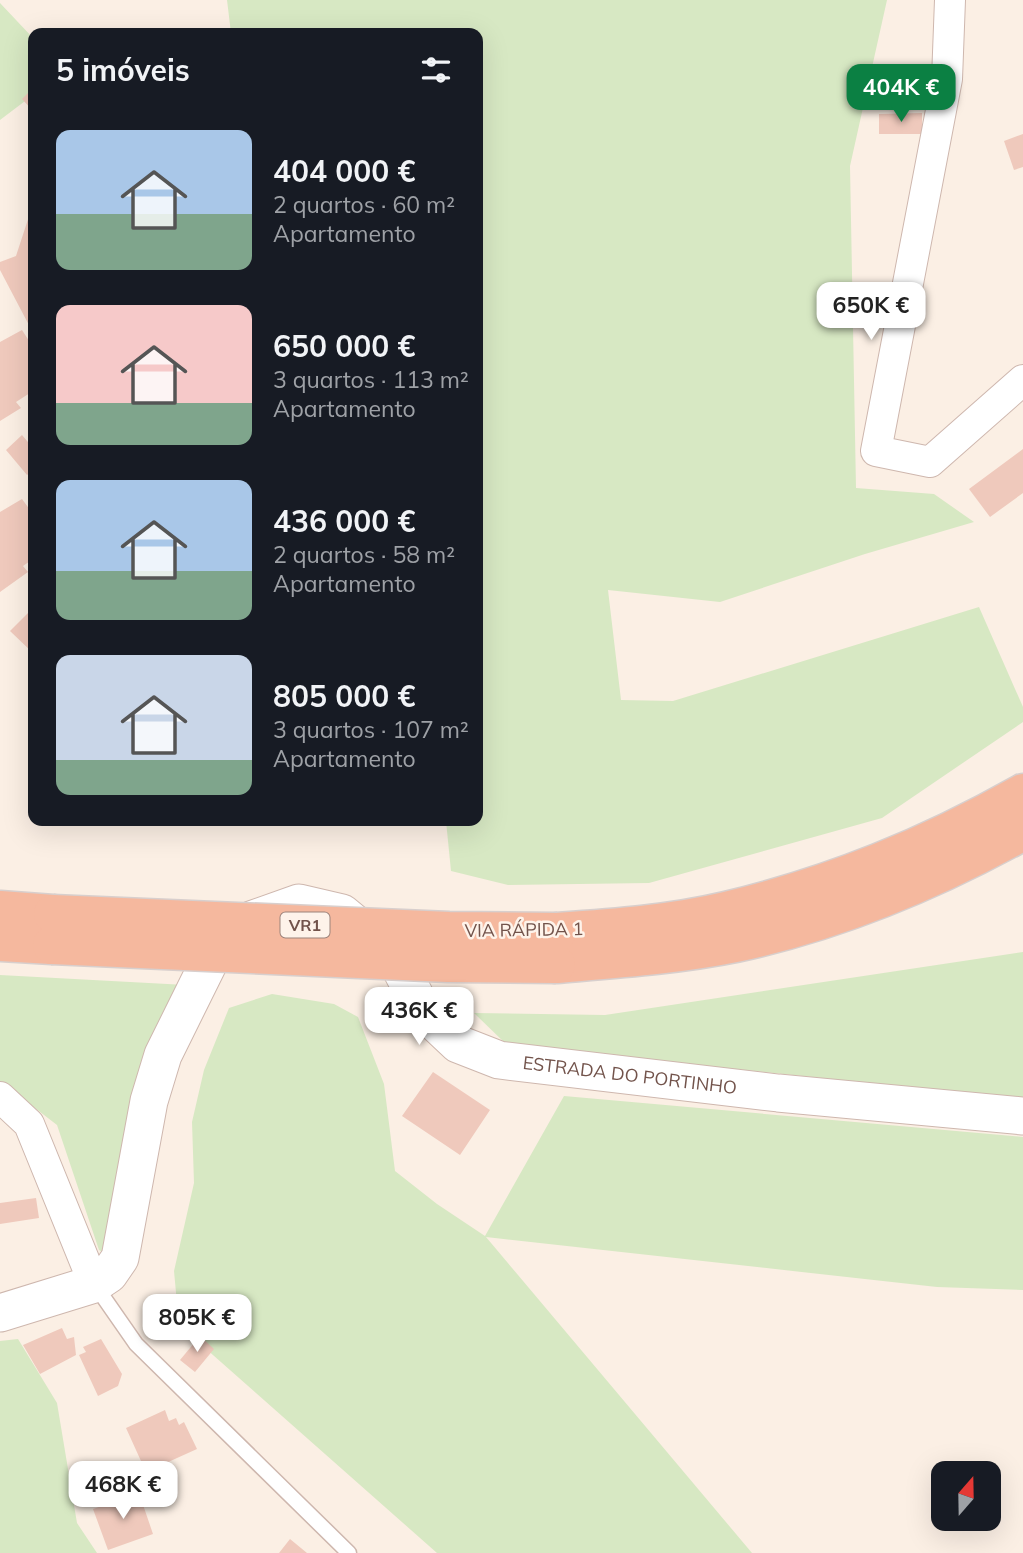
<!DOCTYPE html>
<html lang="pt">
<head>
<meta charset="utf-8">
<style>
	:root { --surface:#171b24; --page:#20242c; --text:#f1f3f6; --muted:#9ea1a6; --accent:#0b8043 }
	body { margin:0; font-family:Mulish,sans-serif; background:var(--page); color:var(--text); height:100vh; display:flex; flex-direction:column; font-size:26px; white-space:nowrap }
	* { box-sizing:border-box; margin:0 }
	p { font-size:23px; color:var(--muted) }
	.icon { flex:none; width:38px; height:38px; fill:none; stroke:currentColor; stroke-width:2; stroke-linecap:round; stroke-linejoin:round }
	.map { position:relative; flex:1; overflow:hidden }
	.side { position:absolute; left:28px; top:28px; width:455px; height:798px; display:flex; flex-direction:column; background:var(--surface); border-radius:14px; box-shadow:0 7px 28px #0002 }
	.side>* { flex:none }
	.needle { width:46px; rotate:20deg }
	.tools { position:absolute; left:931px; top:1461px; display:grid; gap:14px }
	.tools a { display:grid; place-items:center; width:70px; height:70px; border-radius:14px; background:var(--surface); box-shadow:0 7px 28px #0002; font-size:35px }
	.price { position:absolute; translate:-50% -60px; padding:0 16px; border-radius:14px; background:#fff; color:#222; font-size:23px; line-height:46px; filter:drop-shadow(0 2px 4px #0008) }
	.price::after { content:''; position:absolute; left:50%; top:42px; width:21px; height:16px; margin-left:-10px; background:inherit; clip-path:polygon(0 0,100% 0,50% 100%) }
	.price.current { background:var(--accent); color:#fff }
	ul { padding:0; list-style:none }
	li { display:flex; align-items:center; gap:21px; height:175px; padding:0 28px }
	li span { display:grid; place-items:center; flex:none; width:196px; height:140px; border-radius:14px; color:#555 }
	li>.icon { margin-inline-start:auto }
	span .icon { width:84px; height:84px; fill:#fffc; stroke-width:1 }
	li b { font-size:30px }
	h2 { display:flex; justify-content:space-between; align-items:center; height:84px; padding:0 28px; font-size:30px }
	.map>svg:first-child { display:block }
	.green { fill:#d7e8c3 }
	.building { fill:#efc9bc }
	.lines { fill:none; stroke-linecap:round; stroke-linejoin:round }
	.service-casing { stroke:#ceb7ae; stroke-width:17 }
	.minor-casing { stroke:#ceb7ae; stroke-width:32 }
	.tertiary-casing { stroke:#ceb7ae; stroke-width:39 }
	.trunk-casing { stroke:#d8cfcd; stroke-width:41 }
	.service { stroke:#fff; stroke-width:14 }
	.minor { stroke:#fff; stroke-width:30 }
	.tertiary { stroke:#fff; stroke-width:37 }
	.trunk { stroke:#f5b89e; stroke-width:38 }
	.trunk-bridge-casing { stroke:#d8cfcd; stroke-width:41; stroke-linecap:butt }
	.trunk-bridge { stroke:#f5b89e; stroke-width:38 }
	.labels { text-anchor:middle; stroke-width:5; stroke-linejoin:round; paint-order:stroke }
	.shield { fill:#fef3ea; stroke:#9c837b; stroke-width:2 }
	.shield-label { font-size:16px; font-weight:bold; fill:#72534b }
	.street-label { font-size:18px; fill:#72534b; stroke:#fef3ea }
</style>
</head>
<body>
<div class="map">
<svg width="1023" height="1553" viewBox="0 0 1023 1553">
	<rect width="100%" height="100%" fill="#fbefe4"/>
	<path class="green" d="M 227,0 L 887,0 L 850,166 L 856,488 L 934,494 L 974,522 L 865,554 L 720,602 L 608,590 L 621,700 L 673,701 L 979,607 L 1023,707 L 1023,722 L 882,818 L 649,883 L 508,885 L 451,871 L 446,821 L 478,821 L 478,33 L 231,33 Z
		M 0,3 L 33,38 L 33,95 L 0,120 Z
		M 1023,952 L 1023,1099 L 507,1045 L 474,1013 L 605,1015 Z
		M 0,975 L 186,985 L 143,1056 L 105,1253 L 99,1250 L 57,1125 L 0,1081 Z
		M 272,994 L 334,1004 L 358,1017 L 384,1084 L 395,1171 L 437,1204 L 485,1236 L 564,1096 L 1023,1137 L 1023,1290 L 937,1287 L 486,1237 L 752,1553 L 437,1553 L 179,1325 L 174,1271 L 194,1183 L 192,1122 L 204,1070 L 229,1008 Z
		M 18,1339 L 57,1403 L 77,1523 L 97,1553 L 0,1553 L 0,1341 Z"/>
	<path class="building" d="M 33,88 L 33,111 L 22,99 Z
		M 922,113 L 922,134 L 879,134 L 879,114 Z
		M 1023,134 L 1023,167 L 1014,170 L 1004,141 Z
		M 33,204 L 33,328 L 31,329 L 0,270 L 0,262 L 16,256 Z
		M 22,330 L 33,347 L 33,374 L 29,377 L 33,384 L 33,391 L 16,402 L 21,408 L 0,421 L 0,342 Z
		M 22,435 L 33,448 L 33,470 L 27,475 L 6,450 Z
		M 1023,449 L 1023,493 L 990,517 L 969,489 Z
		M 22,499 L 33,514 L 33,559 L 23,566 L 28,572 L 0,592 L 0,512 Z
		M 33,608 L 33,653 L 10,631 Z
		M 433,1072 L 490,1110 L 460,1155 L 402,1116 Z
		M 36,1198 L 39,1218 L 0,1224 L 0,1203 Z
		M 62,1328 L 67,1339 L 74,1337 L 76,1355 L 40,1374 L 23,1345 Z
		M 200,1336 L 214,1349 L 195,1372 L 180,1360 Z
		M 101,1339 L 122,1374 L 118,1386 L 98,1396 L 79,1355 L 86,1352 L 83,1347 Z
		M 165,1410 L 169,1421 L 176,1418 L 179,1425 L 184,1422 L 197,1449 L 146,1472 L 126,1428 Z
		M 139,1493 L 153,1534 L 108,1550 L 93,1509 Z
		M 290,1539 L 307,1553 L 279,1553 Z"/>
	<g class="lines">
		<g class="service-casing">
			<path id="service" d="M 95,1285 L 136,1344 L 349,1553"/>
		</g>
		<g class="minor-casing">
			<path id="minor" d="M 950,0 L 947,79 L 876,451 L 930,462 L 1023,380
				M 0,1097 L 29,1124 L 94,1284"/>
		</g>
		<g class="tertiary-casing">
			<g id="tertiary">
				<path id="s1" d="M 0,1313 L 94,1284 L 109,1274 L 120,1258 L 149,1101 L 163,1055 L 214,952 L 251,920 L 299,903 L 342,913 L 394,956 L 423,1011 L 458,1044 L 499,1060 L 778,1093 L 1023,1116"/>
			</g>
		</g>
		<g class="trunk-casing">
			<path id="trunk" d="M 0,910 L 53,914
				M 557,932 C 614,928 671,924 726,911 C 834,885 927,847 1023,793
				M 0,942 L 52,945
				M 556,964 C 616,959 677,955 736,943 C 837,921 933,881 1023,831"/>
		</g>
		<use href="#service" class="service"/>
		<use href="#minor" class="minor"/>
		<use href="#tertiary" class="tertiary"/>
		<use href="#trunk" class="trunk"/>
		<g class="trunk-bridge-casing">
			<path id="trunk-bridge" d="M 53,914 L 449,931 L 557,932
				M 52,945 L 448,963 L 556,964"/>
		</g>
		<use href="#trunk-bridge" class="trunk-bridge"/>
	</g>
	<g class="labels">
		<rect class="shield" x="280.5" y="912.5" width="49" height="25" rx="5"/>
		<g class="shield-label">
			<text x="305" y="931">VR1</text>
		</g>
		<g class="street-label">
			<text transform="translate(524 930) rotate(-1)" y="6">VIA RÁPIDA 1</text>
			<text dy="6" stroke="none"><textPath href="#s1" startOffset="956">ESTRADA DO PORTINHO</textPath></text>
		</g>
	</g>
</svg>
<div class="tools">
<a><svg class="needle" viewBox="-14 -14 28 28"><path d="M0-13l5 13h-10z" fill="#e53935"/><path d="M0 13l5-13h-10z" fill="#9ea1a6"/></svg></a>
</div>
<b class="price current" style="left:901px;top:124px">404K €</b>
<b class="price" style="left:871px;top:342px">650K €</b>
<b class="price" style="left:419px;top:1047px">436K €</b>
<b class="price" style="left:197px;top:1354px">805K €</b>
<b class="price" style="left:123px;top:1521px">468K €</b>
<section class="side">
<h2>5 imóveis<svg class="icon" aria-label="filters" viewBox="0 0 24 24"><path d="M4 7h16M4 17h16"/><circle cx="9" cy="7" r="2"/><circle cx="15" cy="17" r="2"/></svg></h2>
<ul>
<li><span style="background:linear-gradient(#a9c7e8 60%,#7fa58c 0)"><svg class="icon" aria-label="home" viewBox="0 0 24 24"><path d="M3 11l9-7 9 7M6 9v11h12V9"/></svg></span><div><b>404 000 €</b><p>2 quartos · 60 m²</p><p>Apartamento</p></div></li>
<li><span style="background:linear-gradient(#f6c9c9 70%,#7fa58c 0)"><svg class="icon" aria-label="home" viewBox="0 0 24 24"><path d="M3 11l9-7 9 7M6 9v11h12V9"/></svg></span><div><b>650 000 €</b><p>3 quartos · 113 m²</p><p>Apartamento</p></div></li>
<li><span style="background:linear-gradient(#a9c7e8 65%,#7fa58c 0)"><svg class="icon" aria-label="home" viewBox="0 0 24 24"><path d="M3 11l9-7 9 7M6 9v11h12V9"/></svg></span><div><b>436 000 €</b><p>2 quartos · 58 m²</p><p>Apartamento</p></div></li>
<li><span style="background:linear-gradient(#c9d6e8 75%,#7fa58c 0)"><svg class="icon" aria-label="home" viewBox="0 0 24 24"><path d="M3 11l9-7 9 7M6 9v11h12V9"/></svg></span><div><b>805 000 €</b><p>3 quartos · 107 m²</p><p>Apartamento</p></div></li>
</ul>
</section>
</div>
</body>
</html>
